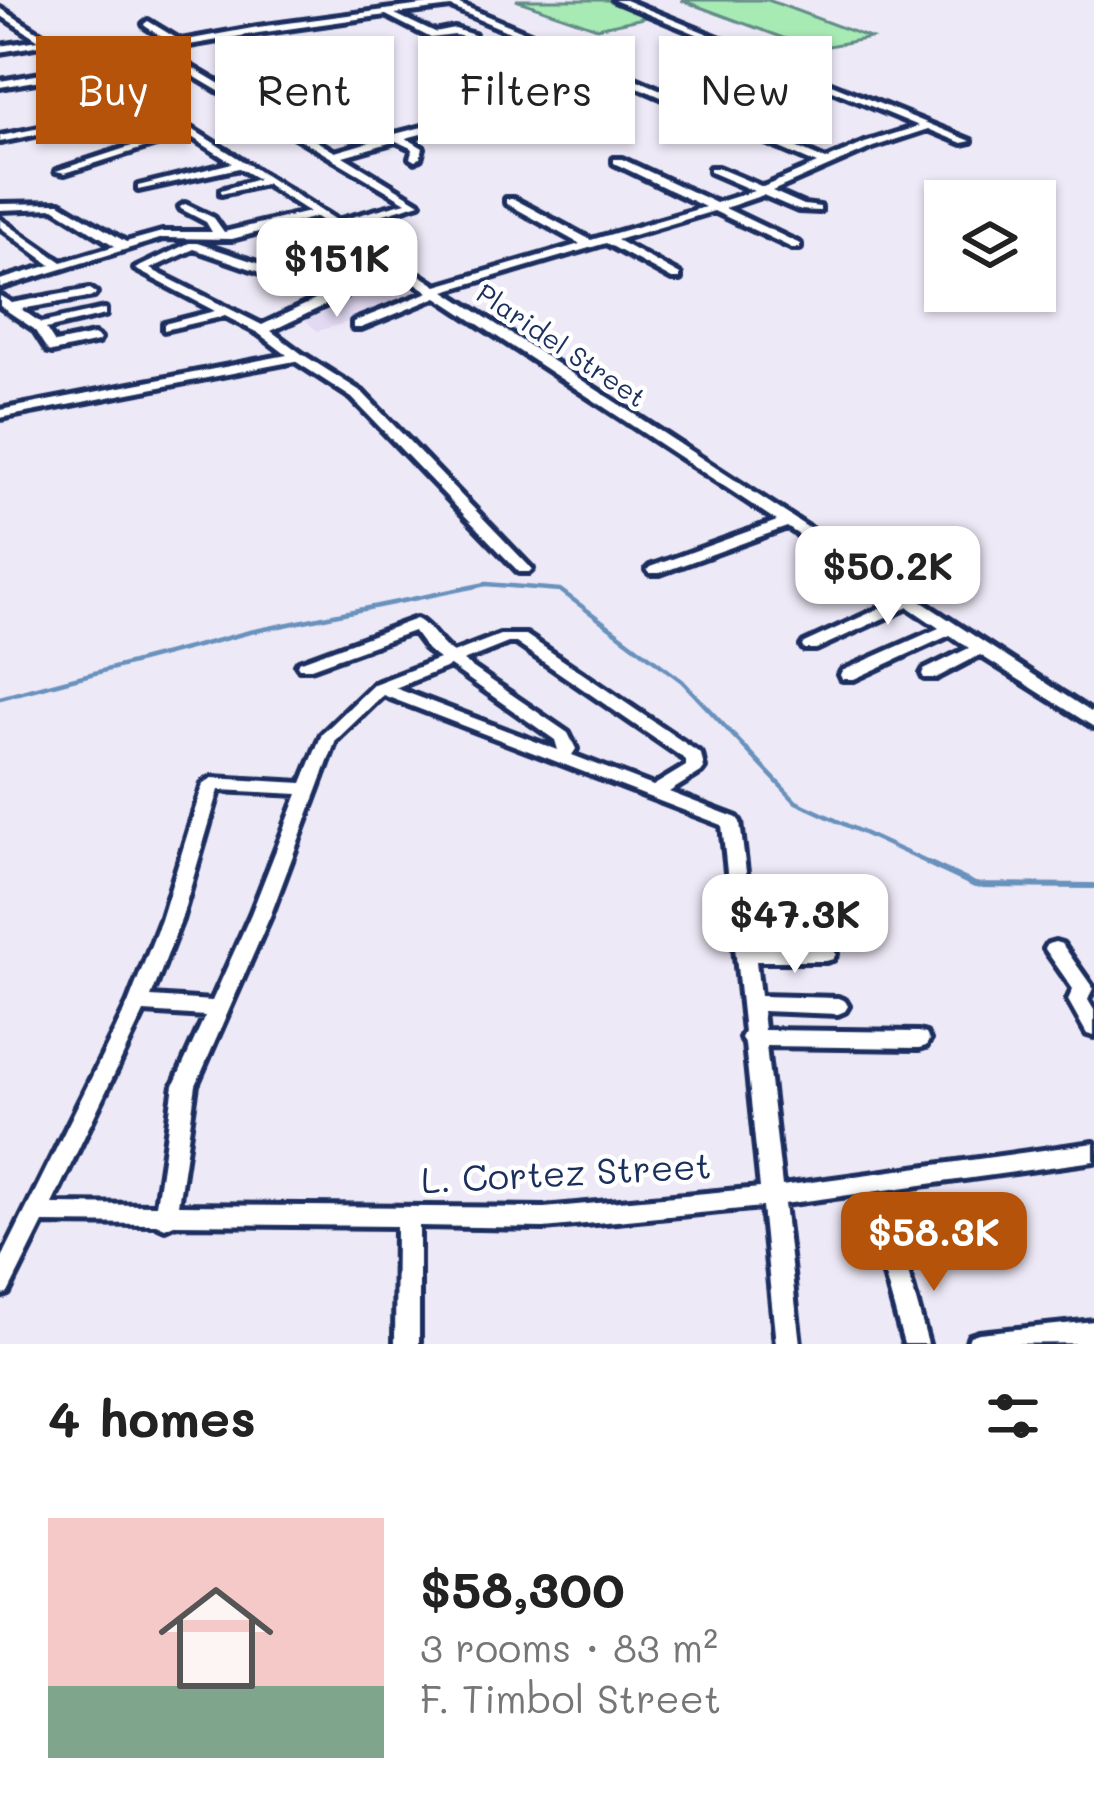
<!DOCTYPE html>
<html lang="en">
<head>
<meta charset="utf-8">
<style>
	:root { --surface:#fff; --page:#f2f2f2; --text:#222; --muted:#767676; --line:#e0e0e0; --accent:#b45309 }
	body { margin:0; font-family:Mali,sans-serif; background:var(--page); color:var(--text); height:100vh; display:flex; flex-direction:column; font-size:45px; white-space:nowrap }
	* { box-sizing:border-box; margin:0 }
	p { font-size:39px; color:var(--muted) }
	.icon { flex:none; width:66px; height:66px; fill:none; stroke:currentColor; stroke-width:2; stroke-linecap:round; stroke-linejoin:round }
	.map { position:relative; height:1344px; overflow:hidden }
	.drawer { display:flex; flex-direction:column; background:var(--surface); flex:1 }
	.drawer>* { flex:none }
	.hud { position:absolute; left:36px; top:36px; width:1023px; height:108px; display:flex; gap:24px }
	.tools { position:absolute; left:924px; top:180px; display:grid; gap:24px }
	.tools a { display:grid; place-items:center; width:132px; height:132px; border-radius:0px; background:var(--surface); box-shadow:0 3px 9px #0004; font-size:60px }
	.price { position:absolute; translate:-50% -102px; padding:0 27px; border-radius:24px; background:#fff; color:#222; font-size:39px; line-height:78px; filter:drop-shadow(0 3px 6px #0008) }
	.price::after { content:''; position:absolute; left:50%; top:72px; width:36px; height:27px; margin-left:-18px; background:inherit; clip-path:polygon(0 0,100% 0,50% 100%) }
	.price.on { background:var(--accent); color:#fff }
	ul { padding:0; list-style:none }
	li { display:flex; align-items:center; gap:36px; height:300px; padding:0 48px }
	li+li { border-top:3px solid var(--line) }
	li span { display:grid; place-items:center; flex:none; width:336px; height:240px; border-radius:0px; color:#555 }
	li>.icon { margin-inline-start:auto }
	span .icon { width:144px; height:144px; fill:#fffc; stroke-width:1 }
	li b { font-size:51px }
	h2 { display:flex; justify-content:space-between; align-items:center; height:144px; padding:0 48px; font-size:51px }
	.pill { padding:0 42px; border-radius:0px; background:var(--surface); box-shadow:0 3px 9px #0004; font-size:42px; line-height:108px }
	.pill.on { background:var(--accent); color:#fff }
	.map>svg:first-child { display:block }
	.built { fill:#e2d9f2 }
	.green { fill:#a8eab3; stroke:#628c88; stroke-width:3 }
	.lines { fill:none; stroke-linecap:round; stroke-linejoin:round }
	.stream-far1 { stroke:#6791bc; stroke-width:4.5 }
	.stream { stroke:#6791bc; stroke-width:6 }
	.minor-casing { stroke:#1b2f5e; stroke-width:10 }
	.minor { fill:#fff; fill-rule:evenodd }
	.labels { text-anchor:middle; stroke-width:9; stroke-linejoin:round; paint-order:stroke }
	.far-street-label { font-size:27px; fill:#1b2f5e; stroke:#fff }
	.near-street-label { font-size:36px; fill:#1b2f5e; stroke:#fff }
</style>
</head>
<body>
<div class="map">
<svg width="1094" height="1344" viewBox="0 0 1094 1344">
	<rect width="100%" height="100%" fill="#eee9f7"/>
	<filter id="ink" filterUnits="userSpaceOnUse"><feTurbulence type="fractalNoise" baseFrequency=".00833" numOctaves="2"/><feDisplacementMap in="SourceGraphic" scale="24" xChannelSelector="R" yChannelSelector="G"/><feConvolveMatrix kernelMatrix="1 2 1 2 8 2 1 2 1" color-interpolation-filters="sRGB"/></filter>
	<g filter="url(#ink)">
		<path class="built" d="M 405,276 L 435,296 L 318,331 L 301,317 L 308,308 L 337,296 Z"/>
		<path class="green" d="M 516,0 L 608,0 L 648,17 L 597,28 Z
			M 681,0 L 768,0 L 870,38 L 813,49 Z"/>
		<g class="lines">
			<path class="stream-far1" d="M 0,698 L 250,632 L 486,584 L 560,590 L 682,681 L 796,802 L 935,866"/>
			<path class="stream" d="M 928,863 L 975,885 L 1094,886"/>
			<g class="minor-casing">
				<path id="minor" d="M 614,0 L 625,0 L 971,141 L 962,143 L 928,129 L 873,147 L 772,191 L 804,205 L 820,207 L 820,211 L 798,210 L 763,195 L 725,208 L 800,244 L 800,248 L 792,248 L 714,211 L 617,240 L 680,275 L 680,279 L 672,279 L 606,243 L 445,291 L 1094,714 L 1094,727 L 980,655 L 936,678 L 924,678 L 922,674 L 924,670 L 969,648 L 950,635 L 854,679 L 842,679 L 840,675 L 842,671 L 939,628 L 908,607 L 816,649 L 804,649 L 802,646 L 804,643 L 898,600 L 787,527 L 660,573 L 650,573 L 647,570 L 650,567 L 777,521 L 437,297 L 361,328 L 353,328 L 353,322 L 429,292 L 392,267 L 336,283 L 344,290 L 344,296 L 271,331 L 302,354 L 362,392 L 529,566 L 532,569 L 529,572 L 519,572 L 352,398 L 295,361 L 0,418 L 0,410 L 287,355 L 258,333 L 225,316 L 164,330 L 164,324 L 215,311 L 135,269 L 189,243 L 197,243 L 306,279 L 326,278 L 384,262 L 367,250 L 316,259 L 301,252 L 301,248 L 309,248 L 318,252 L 358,245 L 316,217 L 232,239 L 163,238 L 0,288 L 0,280 L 51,265 L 0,227 L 0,219 L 62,262 L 115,246 L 54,208 L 0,210 L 0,204 L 60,203 L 126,242 L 162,232 L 212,232 L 206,222 L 181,209 L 180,207 L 185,204 L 214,218 L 224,232 L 309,212 L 265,184 L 221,194 L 221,190 L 258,179 L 239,168 L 138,190 L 138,186 L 232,163 L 187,134 L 65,173 L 56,171 L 180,130 L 151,111 L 0,142 L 0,136 L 144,107 L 89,72 L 0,87 L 0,81 L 83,67 L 46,44 L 0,52 L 0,46 L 39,40 L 0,15 L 0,8 L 81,59 L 171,43 L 145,26 L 144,24 L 148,21 L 181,41 L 258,27 L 452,1 L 826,160 L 865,143 L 919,126 ZM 451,7 L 817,164 L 763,187 L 718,168 L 710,168 L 710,172 L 754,191 L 716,203 L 622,159 L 614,159 L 614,163 L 705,207 L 591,240 L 514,199 L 506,199 L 506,203 L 580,244 L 437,286 L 345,226 L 420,203 L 343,156 L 396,141 L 413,149 L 410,158 L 415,161 L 420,158 L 423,148 L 406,138 L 500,113 L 512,114 L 540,126 L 544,125 L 544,121 L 517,109 L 500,107 L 395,134 L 351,107 L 346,110 L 348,112 L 386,137 L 335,152 L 181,61 L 155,51 L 258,33 L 386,15 L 431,38 L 455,35 L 474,39 L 474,35 L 455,29 L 435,33 L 395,14 ZM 145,53 L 175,65 L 406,202 L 337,221 L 88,63 ZM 194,249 L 301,286 L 324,286 L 332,292 L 262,325 L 150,269 Z
					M 90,289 L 96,293 L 94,296 L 21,309 L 41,323 L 105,309 L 105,315 L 46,329 L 55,343 L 94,335 L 100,339 L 98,342 L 52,352 L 48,351 L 34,329 L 0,306 L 0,296 L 12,303 Z
					M 416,619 C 429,624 439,644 453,653 L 500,635 L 526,635 L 701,754 L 704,768 L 701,772 L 669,792 L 737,818 L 740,822 L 755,947 L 826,947 L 833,949 L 836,954 L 833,959 L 826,961 L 756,961 L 760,996 L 838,998 L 845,1001 L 848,1006 L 845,1011 L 838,1014 L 762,1011 L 764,1030 L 919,1032 L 926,1034 L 929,1040 L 926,1046 L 919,1048 L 766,1046 L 782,1186 L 1094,1143 L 1094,1161 L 784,1204 L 800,1344 L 776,1344 L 762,1207 L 544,1228 L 419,1226 L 419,1344 L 395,1344 L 396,1226 L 174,1224 L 165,1228 L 156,1224 L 43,1223 L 8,1293 L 0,1296 L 0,1262 L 128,1004 L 161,920 L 203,784 L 212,778 L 302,783 L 322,734 L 374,684 L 439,659 L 427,650 L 413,631 L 311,668 L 299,668 L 297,665 L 299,662 ZM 508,643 L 516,643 L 686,760 L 686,766 L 653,786 L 572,755 L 576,749 L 568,733 L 463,661 ZM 450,666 L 555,740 L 558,750 L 395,688 ZM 383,695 L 722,825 L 744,1032 L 741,1038 L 745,1044 L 760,1188 L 544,1208 L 178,1205 L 196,1085 L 271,914 L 336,740 ZM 219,790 L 298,794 L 251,914 L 212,1001 L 151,997 L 181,920 ZM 144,1012 L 205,1016 L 174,1085 L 156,1205 L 52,1204 Z
					M 1055,942 L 1062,944 L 1093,988 L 1088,1000 L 1094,1010 L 1094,1036 L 1087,1034 L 1068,1000 L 1073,989 L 1045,949 L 1048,944 Z
					M 893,1251 L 901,1254 L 905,1261 L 928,1344 L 904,1344 L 881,1261 L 885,1254 Z
					M 1094,1321 L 1094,1343 L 967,1344 L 970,1336 L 979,1333 Z"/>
			</g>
			<use href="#minor" class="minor"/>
		</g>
	</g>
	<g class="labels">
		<g class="far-street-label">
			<text transform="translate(561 346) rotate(34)" y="9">Plaridel Street</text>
		</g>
		<g class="near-street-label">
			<text transform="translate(566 1173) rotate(-3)" y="13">L. Cortez Street</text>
		</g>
	</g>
</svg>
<div class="tools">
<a><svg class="icon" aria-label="layers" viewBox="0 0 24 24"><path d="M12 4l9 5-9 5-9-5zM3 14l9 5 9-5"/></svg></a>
</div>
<b class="price" style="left:337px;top:320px">$151K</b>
<b class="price" style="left:888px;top:628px">$50.2K</b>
<b class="price" style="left:795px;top:976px">$47.3K</b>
<b class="price on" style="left:934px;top:1294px">$58.3K</b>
<div class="hud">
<a class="pill on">Buy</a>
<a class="pill">Rent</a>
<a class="pill">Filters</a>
<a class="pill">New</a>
</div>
</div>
<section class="drawer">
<h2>4 homes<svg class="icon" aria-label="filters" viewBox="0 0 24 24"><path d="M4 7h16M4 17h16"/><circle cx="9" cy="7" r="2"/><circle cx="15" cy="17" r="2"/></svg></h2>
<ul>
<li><span style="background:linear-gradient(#f6c9c9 70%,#7fa58c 0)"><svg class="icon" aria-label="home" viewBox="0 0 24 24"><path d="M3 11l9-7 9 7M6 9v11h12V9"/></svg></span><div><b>$58,300</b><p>3 rooms · 83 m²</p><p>F. Timbol Street</p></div></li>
</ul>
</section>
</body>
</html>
